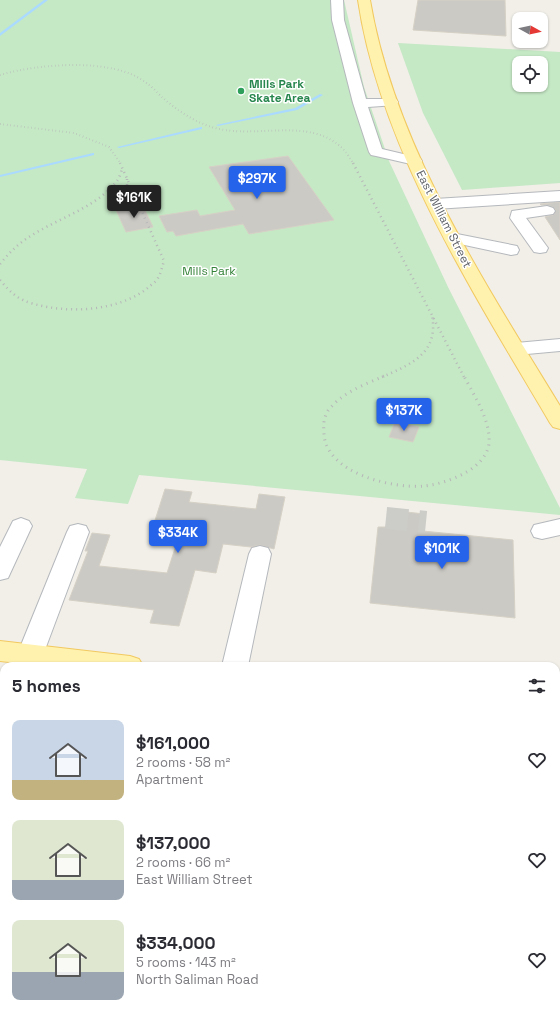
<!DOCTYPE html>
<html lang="en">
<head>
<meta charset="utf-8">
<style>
	:root { --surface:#fff; --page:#f2f2f3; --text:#2b2b33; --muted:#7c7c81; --accent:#2563eb }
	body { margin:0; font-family:"Space Grotesk",sans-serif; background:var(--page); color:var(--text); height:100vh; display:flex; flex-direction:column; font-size:15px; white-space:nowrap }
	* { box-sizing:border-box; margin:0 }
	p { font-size:13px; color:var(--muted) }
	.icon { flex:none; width:22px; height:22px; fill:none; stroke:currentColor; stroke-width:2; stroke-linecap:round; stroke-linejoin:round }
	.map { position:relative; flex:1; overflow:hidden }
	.sheet { position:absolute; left:0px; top:662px; width:560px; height:356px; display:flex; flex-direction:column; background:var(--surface); border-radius:12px 12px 0 0; box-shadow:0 1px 3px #0004 }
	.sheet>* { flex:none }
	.needle { width:26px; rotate:98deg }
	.tools { position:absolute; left:512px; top:12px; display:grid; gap:8px }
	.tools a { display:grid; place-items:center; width:36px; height:36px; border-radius:8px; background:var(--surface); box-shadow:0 1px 3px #0004; font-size:20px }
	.price { position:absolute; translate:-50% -34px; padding:0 9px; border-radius:4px; background:var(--accent); color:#fff; font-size:13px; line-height:26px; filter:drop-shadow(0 1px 2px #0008) }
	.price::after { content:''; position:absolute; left:50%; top:24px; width:12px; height:9px; margin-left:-6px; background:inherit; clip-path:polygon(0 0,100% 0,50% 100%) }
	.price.active { background:#222; color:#fff }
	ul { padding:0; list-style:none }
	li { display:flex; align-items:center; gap:12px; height:100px; padding:0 12px }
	li span { display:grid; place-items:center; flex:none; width:112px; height:80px; border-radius:8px; color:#555 }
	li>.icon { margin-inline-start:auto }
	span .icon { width:48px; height:48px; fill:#fffc; stroke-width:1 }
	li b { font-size:17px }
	h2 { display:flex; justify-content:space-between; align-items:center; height:48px; padding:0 12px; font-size:17px }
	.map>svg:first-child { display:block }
	.green { fill:#c5e8c5; fill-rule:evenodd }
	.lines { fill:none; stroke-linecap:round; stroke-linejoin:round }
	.stream { fill:#aadaff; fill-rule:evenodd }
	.building { fill:#cccac5; stroke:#d6d1c6 }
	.minor-tunnel { stroke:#ccccc8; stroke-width:22; stroke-dasharray:22 11; stroke-linecap:butt }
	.minor-casing { stroke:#b5b8bc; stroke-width:2 }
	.major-casing { stroke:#f2c960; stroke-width:2 }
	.minor { fill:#fff; fill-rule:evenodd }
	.major { fill:#fff2af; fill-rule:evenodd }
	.rail-far2 { stroke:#b6b7b8; stroke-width:2; stroke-dasharray:0.5 3; stroke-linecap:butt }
	.rail-far1 { stroke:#b6b7b8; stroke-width:2.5; stroke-dasharray:1 4; stroke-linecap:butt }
	.rail { stroke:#b6b7b8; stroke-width:3; stroke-dasharray:1 5; stroke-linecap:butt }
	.leisure-dot { fill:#2e9e5b; stroke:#fff; stroke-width:1.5 }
	.labels { text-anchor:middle; stroke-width:3; stroke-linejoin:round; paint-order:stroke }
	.far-leisure-label { font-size:12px; font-weight:bold; fill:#27864d; stroke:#fff; text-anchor:start }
	.far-street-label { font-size:12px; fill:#5f6368; stroke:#fff }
	.far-park-label { font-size:12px; fill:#348238; stroke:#fff }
</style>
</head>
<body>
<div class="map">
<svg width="560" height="1018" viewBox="0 0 560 1018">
	<rect width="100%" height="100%" fill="#f1efe8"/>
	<path class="green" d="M 0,0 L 344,0 L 364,87 L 389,161 L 448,287 L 560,508 L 560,515 L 139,475 L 128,504 L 75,498 L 87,469 L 0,460 Z
		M 398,43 L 560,52 L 560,183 L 462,190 L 423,113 ZM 519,63 L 541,63 L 541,85 L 519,85 Z"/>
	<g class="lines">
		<path class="stream" d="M 44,0 L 48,0 L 0,36 L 0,33 Z
			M 320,94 L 323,95 L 297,110 L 218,126 L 216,125 L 295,108 Z
			M 201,127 L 202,127 L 202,129 L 119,148 L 117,147 Z
			M 93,153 L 94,153 L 94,155 L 0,177 L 0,175 Z
			M 0,698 L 4,698 L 4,704 L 0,704 Z
			M 174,1014 L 182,1014 L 181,1018 L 173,1018 Z"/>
	</g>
	<path class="building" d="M 418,0 L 505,0 L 506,36 L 413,30 Z
		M 288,156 L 334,220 L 249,234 L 243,224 L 176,236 L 173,231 L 167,232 L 159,216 L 197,210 L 200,216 L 235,210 L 209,167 Z
		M 560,202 L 560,240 L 545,217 L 553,215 L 556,210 L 553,207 L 547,205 L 541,205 L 540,204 Z
		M 143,206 L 153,227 L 126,232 L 116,210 Z
		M 395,422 L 419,427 L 413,442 L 389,437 Z
		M 165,489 L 192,492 L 189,502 L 256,509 L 259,494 L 285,497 L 274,549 L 260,545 L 251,547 L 223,544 L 216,573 L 195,570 L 179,626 L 150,623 L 154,610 L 69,600 L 88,551 L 85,551 L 92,533 L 110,535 L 99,566 L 167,573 L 178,539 L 150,536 Z
		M 389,510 L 424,514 L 423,531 L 513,540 L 515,618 L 370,603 L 378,527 L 387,527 Z"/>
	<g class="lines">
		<path class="minor-tunnel" d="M 386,518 L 426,522"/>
		<g class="minor-casing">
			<path id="minor" d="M 331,0 L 343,0 L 344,20 L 366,99 L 396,99 L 398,102 L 396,105 L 368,107 L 382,149 L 420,158 L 422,161 L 420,164 L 415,165 L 376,156 L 371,155 L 369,152 L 353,103 L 332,20 Z
				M 560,191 L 560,201 L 435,209 L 429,207 L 427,204 L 429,201 L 435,199 Z
				M 547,206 L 553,208 L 555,211 L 553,214 L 526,218 L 548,248 L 546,252 L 540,253 L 534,252 L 510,218 L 512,211 Z
				M 452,233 L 517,246 L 519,250 L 517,254 L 511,255 L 446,241 L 444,238 L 446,235 Z
				M 560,339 L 560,351 L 516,355 L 509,353 L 507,349 L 509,345 L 516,343 Z
				M 21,518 L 29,521 L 32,526 L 8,578 L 0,580 L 0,547 L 13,521 Z
				M 560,519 L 560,535 L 542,539 L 534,537 L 531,531 L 534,525 Z
				M 78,524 L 86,526 L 89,532 L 43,655 L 39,662 L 30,665 L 21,662 L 17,655 L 67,532 L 70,526 Z
				M 260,546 L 268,548 L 271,554 L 248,666 L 222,666 L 249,554 L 252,548 Z
				M 4,792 L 4,826 L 0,828 L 0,793 Z
				M 227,1014 L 259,1014 L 259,1018 L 227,1018 Z"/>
		</g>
		<g class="major-casing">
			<path id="major" d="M 358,0 L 370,0 C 394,145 485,283 560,406 L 560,429 L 553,427 L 550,423 C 475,295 380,149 358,0 Z
				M 0,641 L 130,656 L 139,659 L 143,666 L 45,666 L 0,661 Z
				M 556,703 L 560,703 L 560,725 L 556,725 Z"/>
		</g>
		<use href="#minor" class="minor"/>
		<use href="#major" class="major"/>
		<path class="rail-far2" d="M 0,75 C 37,64 112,57 145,82 C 152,86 157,93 163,98 C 178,111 196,123 215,128 C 256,139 308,117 341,147 C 346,151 350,159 354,164
			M 0,124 L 74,133 L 109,147 L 121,164"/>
		<path class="rail-far1" d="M 353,163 L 464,377
			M 127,179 L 127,206
			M 0,264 C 8,254 16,246 26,239 C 55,219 95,209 117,181 C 120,177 121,171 123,167
			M 0,280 C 10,292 18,300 34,304 C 70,314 120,311 149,287 C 152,284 156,282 158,278 C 161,273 162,267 164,261 L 120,163
			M 382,377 C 412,364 439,353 432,315"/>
		<path class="rail" d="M 384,376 C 366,384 346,391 332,406 C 324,413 323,424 324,434 C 326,473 392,489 425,486 C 439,484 452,480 465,473 C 476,467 487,457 489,444 C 491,420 474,396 464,376"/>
	</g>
	<circle class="leisure-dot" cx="241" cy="91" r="4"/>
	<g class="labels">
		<g class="far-leisure-label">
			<text x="249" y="88">Mills Park<tspan x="249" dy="14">Skate Area</tspan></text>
		</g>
		<g class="far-street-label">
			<text transform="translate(444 219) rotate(63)" y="4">East William Street</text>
		</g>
		<g class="far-park-label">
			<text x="209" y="275">Mills Park</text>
		</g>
	</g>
</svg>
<div class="tools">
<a><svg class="needle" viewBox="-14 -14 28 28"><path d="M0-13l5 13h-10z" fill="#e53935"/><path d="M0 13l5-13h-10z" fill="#7c7c81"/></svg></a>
<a><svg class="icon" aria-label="locate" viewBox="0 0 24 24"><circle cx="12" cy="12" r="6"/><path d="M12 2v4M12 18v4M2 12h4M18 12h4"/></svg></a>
</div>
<b class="price" style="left:257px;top:200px">$297K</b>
<b class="price active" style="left:134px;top:219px">$161K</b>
<b class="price" style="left:404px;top:432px">$137K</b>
<b class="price" style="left:178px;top:554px">$334K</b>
<b class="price" style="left:442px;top:570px">$101K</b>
<section class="sheet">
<h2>5 homes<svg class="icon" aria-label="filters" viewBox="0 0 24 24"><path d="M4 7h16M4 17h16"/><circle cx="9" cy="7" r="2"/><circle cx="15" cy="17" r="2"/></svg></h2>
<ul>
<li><span style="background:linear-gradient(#c9d6e8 75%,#c2b280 0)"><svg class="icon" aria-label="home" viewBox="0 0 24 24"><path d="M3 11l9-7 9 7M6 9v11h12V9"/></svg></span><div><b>$161,000</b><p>2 rooms · 58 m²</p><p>Apartment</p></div><svg class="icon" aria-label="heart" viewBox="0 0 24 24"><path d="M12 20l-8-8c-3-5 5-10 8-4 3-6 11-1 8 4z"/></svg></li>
<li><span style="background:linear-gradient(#dfe7d0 75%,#9aa5b1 0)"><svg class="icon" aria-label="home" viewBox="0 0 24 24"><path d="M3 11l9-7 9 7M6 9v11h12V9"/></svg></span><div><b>$137,000</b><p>2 rooms · 66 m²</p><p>East William Street</p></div><svg class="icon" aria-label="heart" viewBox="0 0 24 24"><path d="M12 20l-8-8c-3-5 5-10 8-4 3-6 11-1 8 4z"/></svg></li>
<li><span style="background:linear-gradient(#dfe7d0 65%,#9aa5b1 0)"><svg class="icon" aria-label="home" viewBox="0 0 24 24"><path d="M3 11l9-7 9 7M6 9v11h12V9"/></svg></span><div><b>$334,000</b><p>5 rooms · 143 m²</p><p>North Saliman Road</p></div><svg class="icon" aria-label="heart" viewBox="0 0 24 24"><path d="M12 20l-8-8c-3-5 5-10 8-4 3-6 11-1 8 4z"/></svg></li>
</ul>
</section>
</div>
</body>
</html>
